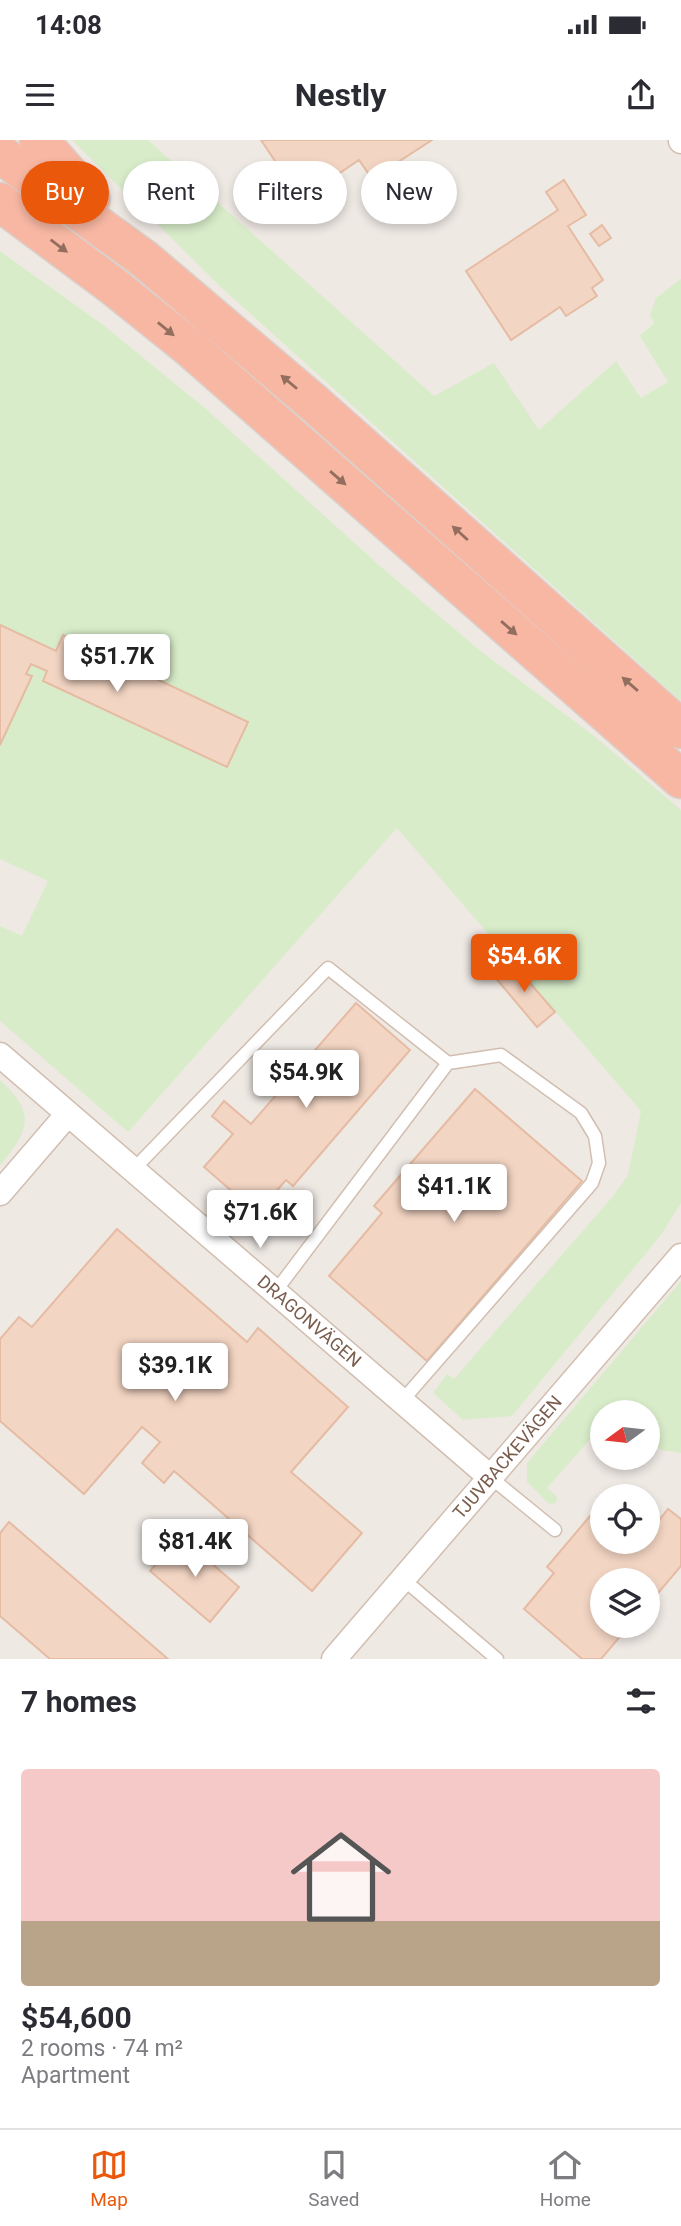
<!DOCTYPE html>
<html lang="en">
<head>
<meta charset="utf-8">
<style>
	:root { --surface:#fff; --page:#f2f2f3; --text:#2b2b33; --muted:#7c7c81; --line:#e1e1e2; --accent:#ea580c }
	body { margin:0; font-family:Roboto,sans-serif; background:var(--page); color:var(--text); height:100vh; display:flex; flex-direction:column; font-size:26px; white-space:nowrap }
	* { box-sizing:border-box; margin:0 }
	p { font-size:23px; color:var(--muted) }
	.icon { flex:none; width:38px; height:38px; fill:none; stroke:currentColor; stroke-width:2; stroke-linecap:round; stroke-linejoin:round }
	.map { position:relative; height:1519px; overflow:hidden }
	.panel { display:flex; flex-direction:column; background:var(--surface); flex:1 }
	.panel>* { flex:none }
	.guide { position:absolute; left:21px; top:21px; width:640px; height:63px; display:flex; gap:14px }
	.needle { width:46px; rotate:255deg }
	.controls { position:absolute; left:590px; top:1260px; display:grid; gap:14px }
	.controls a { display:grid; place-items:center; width:70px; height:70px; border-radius:50%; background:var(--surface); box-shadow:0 4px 10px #0003; font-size:35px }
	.price { position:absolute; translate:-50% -60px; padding:0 16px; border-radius:7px; background:#fff; color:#222; font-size:23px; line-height:46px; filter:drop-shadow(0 2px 4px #0008) }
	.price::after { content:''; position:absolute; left:50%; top:42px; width:21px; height:16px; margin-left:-10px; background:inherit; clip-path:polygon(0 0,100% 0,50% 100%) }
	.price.active { background:var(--accent); color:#fff }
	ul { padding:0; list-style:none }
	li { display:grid; align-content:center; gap:14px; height:371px; padding:0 21px }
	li+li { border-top:2px solid var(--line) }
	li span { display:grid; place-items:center; height:217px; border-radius:7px; color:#555 }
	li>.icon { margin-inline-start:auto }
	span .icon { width:126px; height:126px; fill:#fffc; stroke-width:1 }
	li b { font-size:30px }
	h2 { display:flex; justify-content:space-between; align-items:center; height:84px; padding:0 21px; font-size:30px }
	.tag { padding:0 24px; border-radius:32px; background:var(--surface); box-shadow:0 4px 10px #0003; font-size:24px; line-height:63px }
	.tag.active { background:var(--accent); color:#fff }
	.status { display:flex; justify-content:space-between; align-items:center; height:49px; padding:0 35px; background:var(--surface); direction:ltr }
	.status svg { height:19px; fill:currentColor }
	header { display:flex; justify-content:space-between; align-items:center; height:91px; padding:0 21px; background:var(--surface); font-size:32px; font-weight:700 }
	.tabs { display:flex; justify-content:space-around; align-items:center; height:98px; border-top:2px solid var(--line); background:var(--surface); font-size:19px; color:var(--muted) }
	.tabs a { display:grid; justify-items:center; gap:4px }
	.tabs .active { color:var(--accent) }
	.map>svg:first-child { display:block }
	.industrial { fill:#efe9e4; fill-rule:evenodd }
	.green { fill:#d8ecc9 }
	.building { fill:#f3d5c3; stroke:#e6bba3; stroke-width:2 }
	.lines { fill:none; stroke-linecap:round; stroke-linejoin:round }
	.service-casing { stroke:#d1beb0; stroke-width:15 }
	.minor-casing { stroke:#d1beb0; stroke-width:27 }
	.motorway-casing { stroke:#dad1cd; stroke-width:41 }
	.service { stroke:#fff; stroke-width:12 }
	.minor { stroke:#fff; stroke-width:24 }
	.motorway { stroke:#f7b7a3; stroke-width:38 }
	.oneway { fill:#936e5e }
	.labels { text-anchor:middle; stroke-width:5; stroke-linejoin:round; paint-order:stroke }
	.street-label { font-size:18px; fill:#7a5c4d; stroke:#fffaf3 }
</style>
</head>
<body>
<div class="status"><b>14:08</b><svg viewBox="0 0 49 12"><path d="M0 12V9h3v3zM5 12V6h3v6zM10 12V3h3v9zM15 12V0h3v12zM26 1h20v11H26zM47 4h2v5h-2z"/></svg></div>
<header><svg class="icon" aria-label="menu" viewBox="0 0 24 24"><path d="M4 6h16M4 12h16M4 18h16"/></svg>Nestly<svg class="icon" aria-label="share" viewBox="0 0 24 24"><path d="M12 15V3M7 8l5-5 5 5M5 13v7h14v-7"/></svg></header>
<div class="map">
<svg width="681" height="1519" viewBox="0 0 681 1519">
	<rect width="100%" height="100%" fill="#fdf6ec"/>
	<path class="industrial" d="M 0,0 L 681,0 L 681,1519 L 0,1519 ZM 602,1272 L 648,1272 L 648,1318 L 602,1318 ZM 602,1356 L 648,1356 L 648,1402 L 602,1402 ZM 602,1440 L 648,1440 L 648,1486 L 602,1486 Z"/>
	<path class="green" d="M 72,0 L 148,0 L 434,256 L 494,223 L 539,290 L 616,221 L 641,258 L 668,242 L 640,196 L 654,183 L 650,175 L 656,158 L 681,139 L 681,561 L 224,150 Z
		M 0,111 L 102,184 L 206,269 L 380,426 L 483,513 L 593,595 L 681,670 L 681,1063 L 661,1095 L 512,1276 L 463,1280 L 433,1253 L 447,1234 L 454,1239 L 613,1056 L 628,1035 L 641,971 L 397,688 L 128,992 L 0,881 L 0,786 L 22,796 L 48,741 L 0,719 L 0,605 L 31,536 L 26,534 L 31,524 L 47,531 L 43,541 L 227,627 L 248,582 L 64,495 L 56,511 L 0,485 Z
		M 0,940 C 37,973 29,991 0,1025 Z
		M 681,1141 L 681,1313 L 661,1310 L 648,1298 L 648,1272 L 619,1272 L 617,1270 L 614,1272 L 602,1272 L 602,1286 L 547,1348 L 557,1357 L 556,1363 L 549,1364 L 527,1342 L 527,1323 Z"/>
	<path class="building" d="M 261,0 L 432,0 L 372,39 L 359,20 L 319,47 L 306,27 L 287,39 Z
		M 564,40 L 586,75 L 568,86 L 603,140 L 592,148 L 597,156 L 566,176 L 560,167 L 511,200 L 466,131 L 558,70 L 546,52 Z
		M 602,85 L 611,98 L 599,106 L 590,94 Z
		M 0,485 L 56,511 L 63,495 L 248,582 L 227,627 L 43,541 L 47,531 L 31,524 L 26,534 L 32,536 L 0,605 Z
		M 511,821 L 555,872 L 537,887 L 494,836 Z
		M 356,863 L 410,910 L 293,1046 L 286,1040 L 257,1073 L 204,1027 L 233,994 L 212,976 L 224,961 L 251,984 Z
		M 475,949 L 582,1041 L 427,1221 L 329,1136 L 382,1073 L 374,1066 Z
		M 117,1089 L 247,1202 L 258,1188 L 348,1267 L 291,1332 L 362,1393 L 312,1451 L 174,1331 L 164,1343 L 142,1323 L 160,1302 L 142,1287 L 84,1354 L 0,1281 L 0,1199 L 19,1177 L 32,1187 Z
		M 648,1368 L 660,1379 L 668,1369 L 681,1379 L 681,1426 L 648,1465 L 648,1440 L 602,1440 L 602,1486 L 629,1486 L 601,1519 L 582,1519 L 524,1469 L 554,1433 L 547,1427 L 590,1376 L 597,1383 L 602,1377 L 602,1402 L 648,1402 Z
		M 9,1382 L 168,1519 L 50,1519 L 0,1476 L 0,1393 Z
		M 180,1396 L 239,1447 L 210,1482 L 150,1431 Z"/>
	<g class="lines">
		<g class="service-casing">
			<path id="service" d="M 132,1031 L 328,828 L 448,923 L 501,915 L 581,973 L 595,996 L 599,1023 L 592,1043 L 402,1261
				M 275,1152 L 448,923
				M 490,1337 L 555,1390
				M 403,1439 L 497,1519"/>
		</g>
		<g class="minor-casing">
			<g id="minor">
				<path d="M 681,0 L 681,1"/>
				<path id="s1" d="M 0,915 L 490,1337"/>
				<path d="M 0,1053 L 67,975"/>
				<path id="s2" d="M 334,1519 L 681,1116"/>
			</g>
		</g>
		<g class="motorway-casing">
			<path id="motorway" d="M 39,0 L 91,59
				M 0,14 L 143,118 L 315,264 L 681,589
				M 0,62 L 113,146 L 189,207 L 681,639"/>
		</g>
		<use href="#service" class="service"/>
		<use href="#minor" class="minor"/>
		<use href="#motorway" class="motorway"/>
	</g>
	<defs><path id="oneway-solid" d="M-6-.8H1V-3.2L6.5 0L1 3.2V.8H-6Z" transform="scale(1.75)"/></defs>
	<g class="oneway">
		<use href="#oneway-solid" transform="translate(59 106) rotate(37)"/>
		<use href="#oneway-solid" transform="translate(166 189) rotate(39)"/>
		<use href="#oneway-solid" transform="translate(289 242) rotate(-140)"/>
		<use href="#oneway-solid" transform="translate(338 338) rotate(41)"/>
		<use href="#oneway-solid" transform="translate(460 393) rotate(-138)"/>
		<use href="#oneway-solid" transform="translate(509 488) rotate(41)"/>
		<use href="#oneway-solid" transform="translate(630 544) rotate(-139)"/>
	</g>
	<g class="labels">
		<g class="street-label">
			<text dy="6" stroke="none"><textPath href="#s1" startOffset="408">DRAGONVÄGEN</textPath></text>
			<text dy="6" stroke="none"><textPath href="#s2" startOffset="266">TJUVBACKEVÄGEN</textPath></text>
		</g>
	</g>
</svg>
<div class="controls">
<a><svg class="needle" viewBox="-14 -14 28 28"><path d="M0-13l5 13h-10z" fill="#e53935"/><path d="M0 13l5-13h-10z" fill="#7c7c81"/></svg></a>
<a><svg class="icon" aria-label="locate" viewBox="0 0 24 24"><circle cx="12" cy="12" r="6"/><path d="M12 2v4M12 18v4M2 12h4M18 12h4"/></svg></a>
<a><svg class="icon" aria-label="layers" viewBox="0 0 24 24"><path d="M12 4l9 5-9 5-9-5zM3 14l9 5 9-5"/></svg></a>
</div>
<b class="price" style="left:117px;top:554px">$51.7K</b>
<b class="price active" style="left:524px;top:854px">$54.6K</b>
<b class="price" style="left:306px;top:970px">$54.9K</b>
<b class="price" style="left:454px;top:1084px">$41.1K</b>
<b class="price" style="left:260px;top:1110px">$71.6K</b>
<b class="price" style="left:175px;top:1263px">$39.1K</b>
<b class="price" style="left:195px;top:1439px">$81.4K</b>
<div class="guide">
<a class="tag active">Buy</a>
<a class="tag">Rent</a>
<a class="tag">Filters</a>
<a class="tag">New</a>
</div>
</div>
<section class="panel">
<h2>7 homes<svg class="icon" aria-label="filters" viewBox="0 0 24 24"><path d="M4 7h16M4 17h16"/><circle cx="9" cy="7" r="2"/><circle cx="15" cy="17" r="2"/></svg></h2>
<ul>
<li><span style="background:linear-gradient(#f6c9c9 70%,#b9a48a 0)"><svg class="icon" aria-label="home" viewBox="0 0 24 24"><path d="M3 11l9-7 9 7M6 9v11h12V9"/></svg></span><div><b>$54,600</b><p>2 rooms · 74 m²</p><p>Apartment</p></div></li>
</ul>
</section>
<nav class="tabs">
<a class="active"><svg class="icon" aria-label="map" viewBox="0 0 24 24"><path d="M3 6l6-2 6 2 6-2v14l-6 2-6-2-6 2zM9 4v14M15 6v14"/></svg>Map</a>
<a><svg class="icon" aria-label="saved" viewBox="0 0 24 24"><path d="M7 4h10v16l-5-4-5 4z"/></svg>Saved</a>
<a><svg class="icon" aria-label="home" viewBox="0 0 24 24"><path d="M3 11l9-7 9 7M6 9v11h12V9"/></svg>Home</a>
</nav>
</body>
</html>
